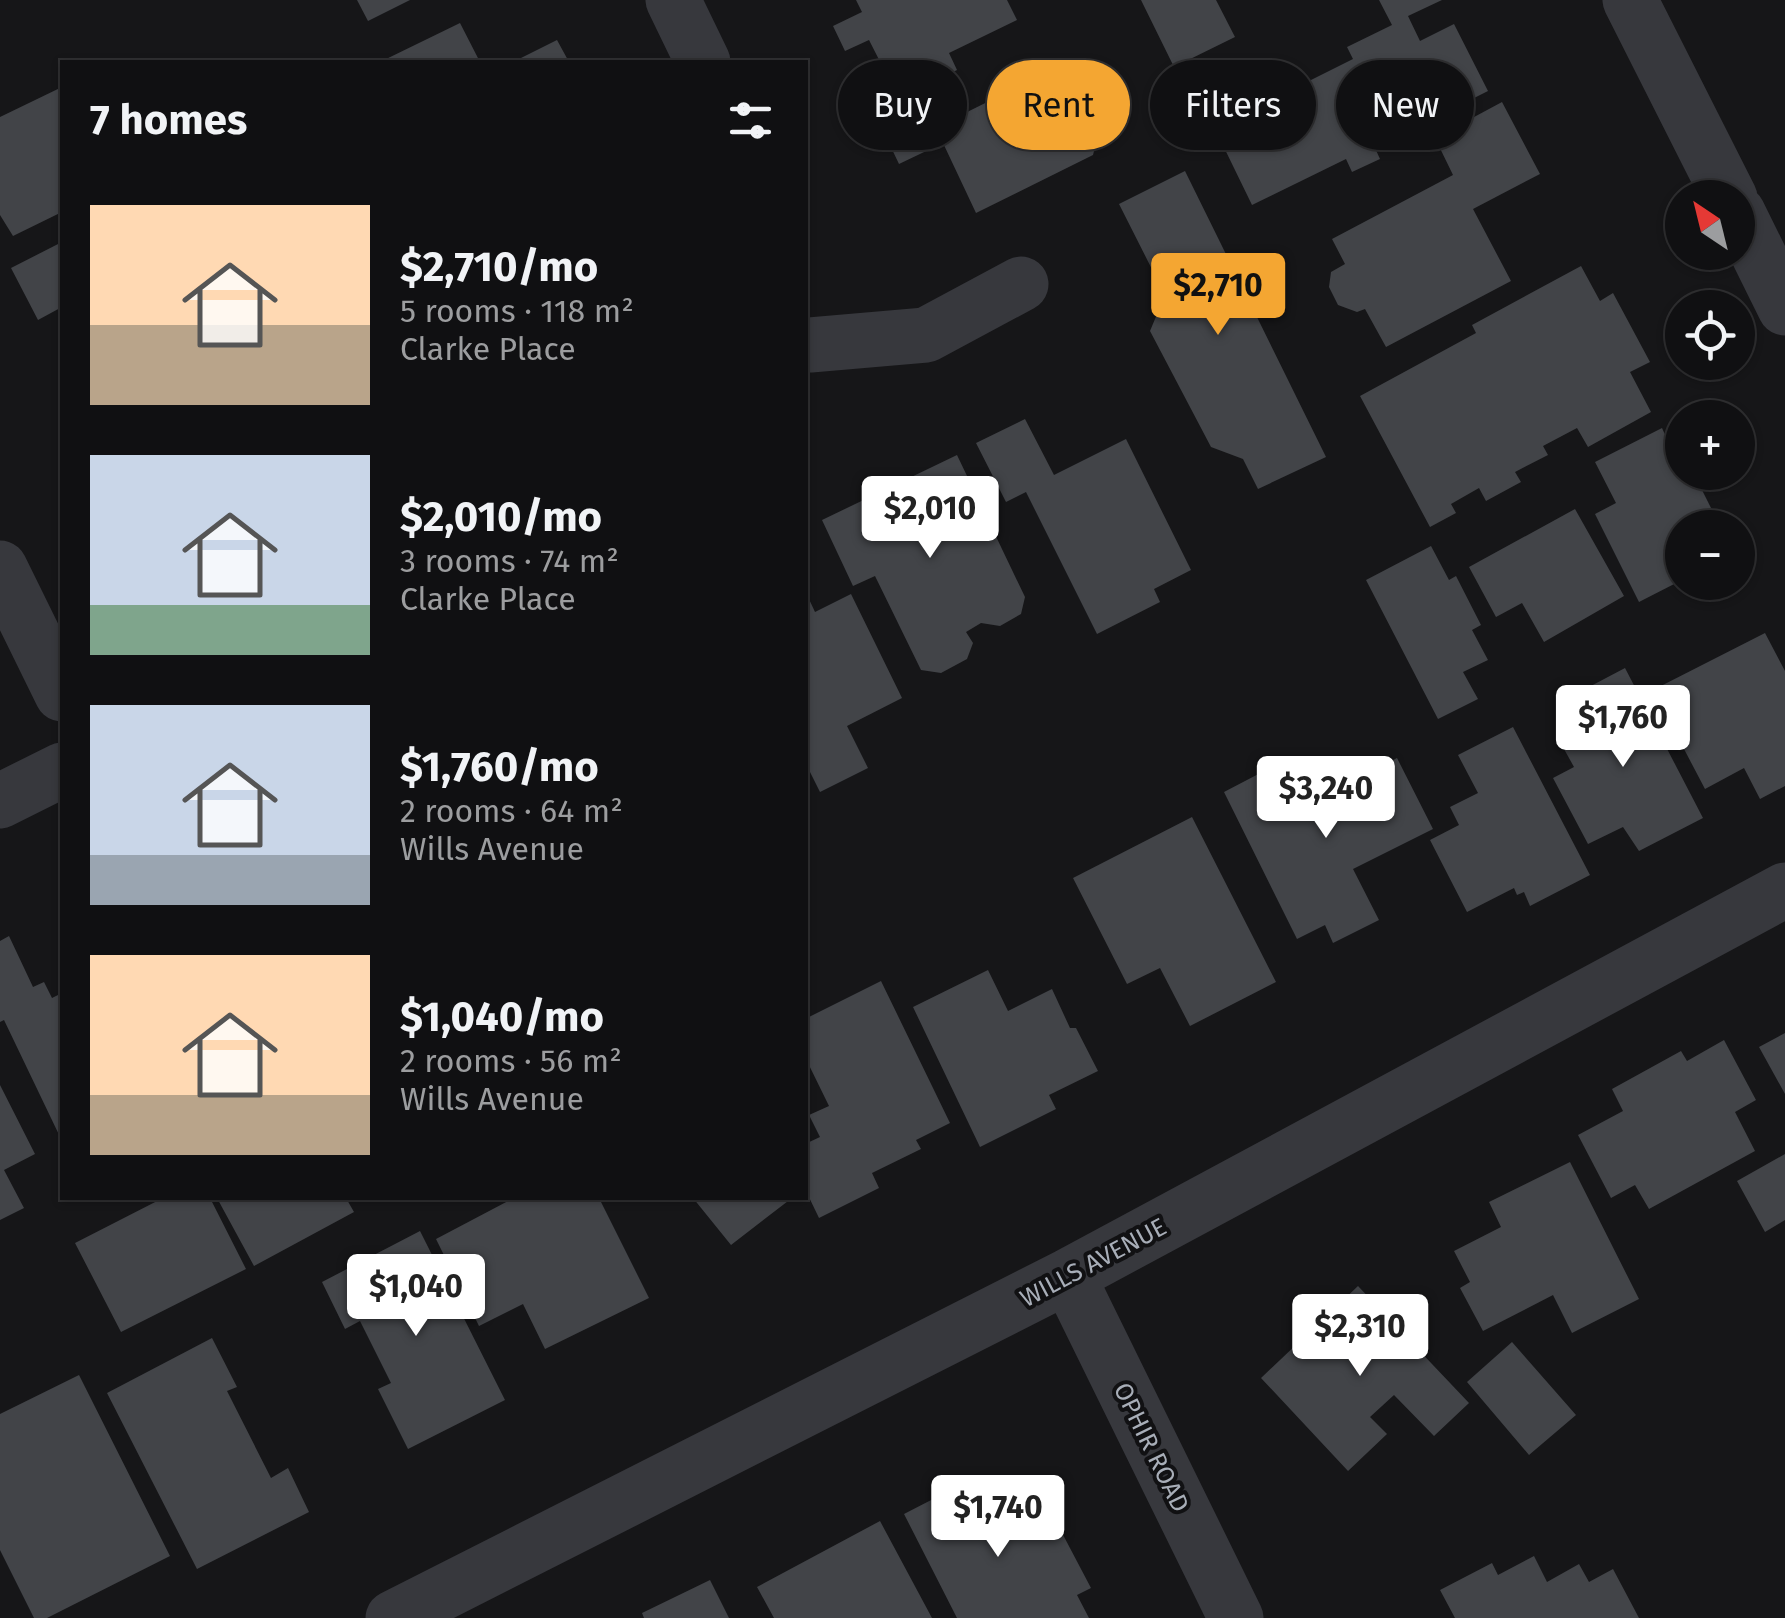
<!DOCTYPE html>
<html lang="en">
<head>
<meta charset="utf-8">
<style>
	:root { --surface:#101012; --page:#1e1e20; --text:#f1f3f6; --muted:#9c9d9f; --line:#303032; --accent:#f4a632 }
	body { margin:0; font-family:"Fira Sans",sans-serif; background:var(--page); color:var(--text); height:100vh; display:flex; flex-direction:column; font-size:38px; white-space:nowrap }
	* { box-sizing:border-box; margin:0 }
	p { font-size:32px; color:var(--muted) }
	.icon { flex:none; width:55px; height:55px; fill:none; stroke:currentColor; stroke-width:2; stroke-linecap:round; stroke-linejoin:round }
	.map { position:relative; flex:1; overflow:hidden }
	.drawer { position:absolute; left:60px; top:60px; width:748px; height:1140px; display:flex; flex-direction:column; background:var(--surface); border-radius:0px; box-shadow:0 2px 8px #0004,0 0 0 2px var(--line) }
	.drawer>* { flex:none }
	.banner { position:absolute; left:838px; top:60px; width:798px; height:90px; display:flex; gap:20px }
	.needle { width:65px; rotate:325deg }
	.buttons { position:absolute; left:1665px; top:180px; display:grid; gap:20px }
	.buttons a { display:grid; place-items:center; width:90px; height:90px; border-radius:50%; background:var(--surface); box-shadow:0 2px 8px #0004,0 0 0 2px var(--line); font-size:50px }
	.price { position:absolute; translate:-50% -85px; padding:0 22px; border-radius:10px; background:#fff; color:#222; font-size:32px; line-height:65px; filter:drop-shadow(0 2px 5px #0008) }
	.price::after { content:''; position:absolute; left:50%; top:60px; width:30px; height:22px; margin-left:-15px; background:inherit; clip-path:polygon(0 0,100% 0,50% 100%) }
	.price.on { background:var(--accent); color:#111 }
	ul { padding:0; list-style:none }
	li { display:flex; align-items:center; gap:30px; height:250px; padding:0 30px }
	li span { display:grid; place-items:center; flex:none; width:280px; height:200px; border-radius:0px; color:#555 }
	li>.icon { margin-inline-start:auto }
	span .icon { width:120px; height:120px; fill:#fffc; stroke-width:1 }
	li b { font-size:42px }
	h2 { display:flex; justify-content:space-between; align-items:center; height:120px; padding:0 30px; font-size:42px }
	.tag { padding:0 35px; border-radius:45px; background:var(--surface); box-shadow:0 2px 8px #0004,0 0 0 2px var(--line); font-size:35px; line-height:90px }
	.tag.on { background:var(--accent); color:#111 }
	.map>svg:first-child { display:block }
	.building { fill:#424448 }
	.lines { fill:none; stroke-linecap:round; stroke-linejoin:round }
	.street { stroke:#37383d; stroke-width:55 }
	.labels { text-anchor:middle; stroke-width:8; stroke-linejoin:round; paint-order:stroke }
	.street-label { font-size:25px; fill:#a8aeb8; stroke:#111113 }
</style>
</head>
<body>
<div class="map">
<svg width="1785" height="1618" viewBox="0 0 1785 1618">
	<rect width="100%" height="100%" fill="#161618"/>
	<path class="building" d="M 357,0 L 410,0 L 368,21 Z
		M 856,0 L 1007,0 L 1017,20 L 949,53 L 957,70 L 899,99 L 869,40 L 845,51 L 833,26 L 862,12 Z
		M 1141,0 L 1216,0 L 1235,37 L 1174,67 Z
		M 1379,0 L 1442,0 L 1408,16 L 1420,41 L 1454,24 L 1488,91 L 1375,148 L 1380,159 L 1352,172 L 1346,159 L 1252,205 L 1215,129 L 1271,102 L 1276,75 L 1307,82 L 1353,59 L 1347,47 L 1392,25 Z
		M 460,23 L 480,62 L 380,62 Z
		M 557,40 L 569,62 L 513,62 Z
		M 1044,74 L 1069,124 L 1074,121 L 1091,126 L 1097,139 L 1093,155 L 976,213 L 943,143 L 899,164 L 878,120 L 933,92 L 947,122 Z
		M 62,87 L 62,212 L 13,236 L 0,215 L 0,117 Z
		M 1502,102 L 1540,174 L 1473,209 L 1511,281 L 1386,347 L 1365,309 L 1357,312 L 1338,305 L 1329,287 L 1331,272 L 1345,264 L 1332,239 L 1453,175 L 1435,138 Z
		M 1185,171 L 1326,457 L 1258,489 L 1243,459 L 1211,447 L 1150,331 L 1165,295 L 1119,204 Z
		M 62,242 L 62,307 L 38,320 L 11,268 Z
		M 1581,266 L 1600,301 L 1613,293 L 1650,362 L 1630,372 L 1651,412 L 1588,447 L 1577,428 L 1543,446 L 1548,455 L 1515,472 L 1521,482 L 1486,501 L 1479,488 L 1451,504 L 1456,513 L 1430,527 L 1360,396 L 1476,333 L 1472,325 Z
		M 1025,419 L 1054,475 L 1126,439 L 1191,570 L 1154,589 L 1160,602 L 1097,634 L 1026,492 L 1006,502 L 976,443 Z
		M 1662,428 L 1682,472 L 1687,478 L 1694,474 L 1721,528 L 1682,528 L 1682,580 L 1639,602 L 1595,514 L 1616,503 L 1595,462 Z
		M 957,455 L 1025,597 L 1021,614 L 1000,626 L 981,623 L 966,632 L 973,643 L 967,659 L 941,673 L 921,670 L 875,576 L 853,586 L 822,520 Z
		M 1575,509 L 1624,596 L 1544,642 L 1522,603 L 1496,617 L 1469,567 Z
		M 1431,546 L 1449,580 L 1456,576 L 1481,625 L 1472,630 L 1488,660 L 1463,672 L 1478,699 L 1438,719 L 1366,580 Z
		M 851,594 L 902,698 L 847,726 L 868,768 L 820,792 L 805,762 L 805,598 L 808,597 L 815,612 Z
		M 1765,633 L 1785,671 L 1785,786 L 1760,799 L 1744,768 L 1705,789 L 1653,690 Z
		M 1625,668 L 1703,818 L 1639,851 L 1623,827 L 1588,844 L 1553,778 L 1574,767 L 1564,749 L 1590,735 L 1570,697 Z
		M 1513,727 L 1590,875 L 1530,906 L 1524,892 L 1517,895 L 1514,888 L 1467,912 L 1430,840 L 1459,825 L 1450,807 L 1478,793 L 1458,755 Z
		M 1397,758 L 1433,829 L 1353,869 L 1379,920 L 1333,943 L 1325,925 L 1297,939 L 1224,792 L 1268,769 L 1279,789 L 1321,768 L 1333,791 Z
		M 1192,817 L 1276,982 L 1190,1026 L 1160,968 L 1127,984 L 1073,878 Z
		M 9,936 L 33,987 L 44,982 L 52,998 L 62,993 L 62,1141 L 4,1020 L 0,1022 L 0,941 Z
		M 988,970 L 1008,1011 L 1052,989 L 1070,1028 L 1076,1028 L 1098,1071 L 1049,1095 L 1056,1109 L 980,1147 L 913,1007 Z
		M 881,981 L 950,1123 L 916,1140 L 921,1149 L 872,1173 L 879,1188 L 819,1218 L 805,1189 L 805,1144 L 820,1137 L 809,1115 L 829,1106 L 805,1057 L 805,1019 Z
		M 1785,1033 L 1785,1094 L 1759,1047 Z
		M 1724,1040 L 1756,1100 L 1735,1112 L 1755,1151 L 1649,1209 L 1635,1185 L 1611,1198 L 1578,1135 L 1623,1111 L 1612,1089 L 1681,1051 L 1687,1061 Z
		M 0,1085 L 35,1154 L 4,1170 L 24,1208 L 0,1220 Z
		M 1785,1154 L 1785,1220 L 1765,1232 L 1737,1181 Z
		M 1570,1162 L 1639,1299 L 1572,1333 L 1553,1295 L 1483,1331 L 1460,1288 L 1470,1282 L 1454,1251 L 1501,1227 L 1489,1202 Z
		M 163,1198 L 210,1198 L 246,1269 L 121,1332 L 75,1243 Z
		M 217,1198 L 346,1198 L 354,1212 L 254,1266 Z
		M 514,1198 L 599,1198 L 649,1298 L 545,1349 L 523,1304 L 479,1326 L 436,1239 Z
		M 693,1198 L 792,1198 L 731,1245 Z
		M 420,1231 L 505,1400 L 408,1449 L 378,1389 L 391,1383 L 360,1321 L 345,1329 L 322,1282 Z
		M 1358,1286 L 1469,1403 L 1434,1436 L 1394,1395 L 1370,1417 L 1387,1434 L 1348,1471 L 1261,1378 Z
		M 212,1338 L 237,1387 L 227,1391 L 271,1478 L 288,1468 L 309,1512 L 197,1569 L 107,1393 Z
		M 1512,1342 L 1576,1415 L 1529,1455 L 1467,1382 Z
		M 79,1375 L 170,1556 L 47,1618 L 34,1618 L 0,1550 L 0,1414 Z
		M 970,1480 L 993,1523 L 1034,1502 L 1052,1536 L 1061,1531 L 1091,1588 L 1077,1595 L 1089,1618 L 957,1618 L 904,1514 Z
		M 880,1521 L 932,1618 L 774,1618 L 757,1587 Z
		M 1534,1556 L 1547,1582 L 1579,1564 L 1589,1582 L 1613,1569 L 1639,1618 L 1455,1618 L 1440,1590 L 1492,1563 L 1498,1575 Z
		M 710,1580 L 729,1618 L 644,1618 L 642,1613 Z"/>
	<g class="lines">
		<path class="street" d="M 673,0 L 703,62
			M 1630,0 L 1730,198
			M 1738,213 L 1785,308
			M 810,345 L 926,335 L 1021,284
			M 0,568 L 62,694
			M 0,801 L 62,770
			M 1068,1276 L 1236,1618
			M 393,1618 L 1068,1276 L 1785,890"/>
	</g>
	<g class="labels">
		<g class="street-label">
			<text transform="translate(1093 1262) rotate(-28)" y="9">WILLS AVENUE</text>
			<text transform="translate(1152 1447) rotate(64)" y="9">OPHIR ROAD</text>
		</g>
	</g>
</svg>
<div class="buttons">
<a><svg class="needle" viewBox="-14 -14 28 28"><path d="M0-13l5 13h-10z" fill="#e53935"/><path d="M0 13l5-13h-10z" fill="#9c9d9f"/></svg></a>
<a><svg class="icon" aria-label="locate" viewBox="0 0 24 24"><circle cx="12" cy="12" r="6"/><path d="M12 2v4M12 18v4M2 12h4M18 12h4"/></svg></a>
<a>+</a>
<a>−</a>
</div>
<b class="price on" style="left:1218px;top:338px">$2,710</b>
<b class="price" style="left:930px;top:561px">$2,010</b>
<b class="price" style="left:1623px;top:770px">$1,760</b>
<b class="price" style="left:1326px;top:841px">$3,240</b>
<b class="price" style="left:416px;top:1339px">$1,040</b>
<b class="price" style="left:1360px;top:1379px">$2,310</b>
<b class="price" style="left:998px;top:1560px">$1,740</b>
<div class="banner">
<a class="tag">Buy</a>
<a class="tag on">Rent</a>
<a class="tag">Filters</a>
<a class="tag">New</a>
</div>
<section class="drawer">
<h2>7 homes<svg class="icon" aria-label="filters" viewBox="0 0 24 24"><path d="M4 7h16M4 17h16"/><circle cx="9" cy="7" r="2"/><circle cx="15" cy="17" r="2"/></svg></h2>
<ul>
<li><span style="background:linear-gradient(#ffd9b3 60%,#b9a48a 0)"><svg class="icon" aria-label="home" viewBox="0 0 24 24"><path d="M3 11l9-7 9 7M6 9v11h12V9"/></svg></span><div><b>$2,710/mo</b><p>5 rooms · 118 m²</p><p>Clarke Place</p></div></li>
<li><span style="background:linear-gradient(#c9d6e8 75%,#7fa58c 0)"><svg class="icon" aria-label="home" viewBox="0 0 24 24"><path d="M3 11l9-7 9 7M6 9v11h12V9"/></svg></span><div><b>$2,010/mo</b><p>3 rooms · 74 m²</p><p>Clarke Place</p></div></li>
<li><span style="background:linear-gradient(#c9d6e8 75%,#9aa5b1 0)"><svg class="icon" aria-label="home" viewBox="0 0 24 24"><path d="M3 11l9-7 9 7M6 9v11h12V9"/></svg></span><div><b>$1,760/mo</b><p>2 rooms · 64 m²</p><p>Wills Avenue</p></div></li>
<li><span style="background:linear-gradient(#ffd9b3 70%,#b9a48a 0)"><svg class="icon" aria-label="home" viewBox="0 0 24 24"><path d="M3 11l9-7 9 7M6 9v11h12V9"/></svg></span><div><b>$1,040/mo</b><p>2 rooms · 56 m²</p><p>Wills Avenue</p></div></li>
</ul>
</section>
</div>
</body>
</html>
